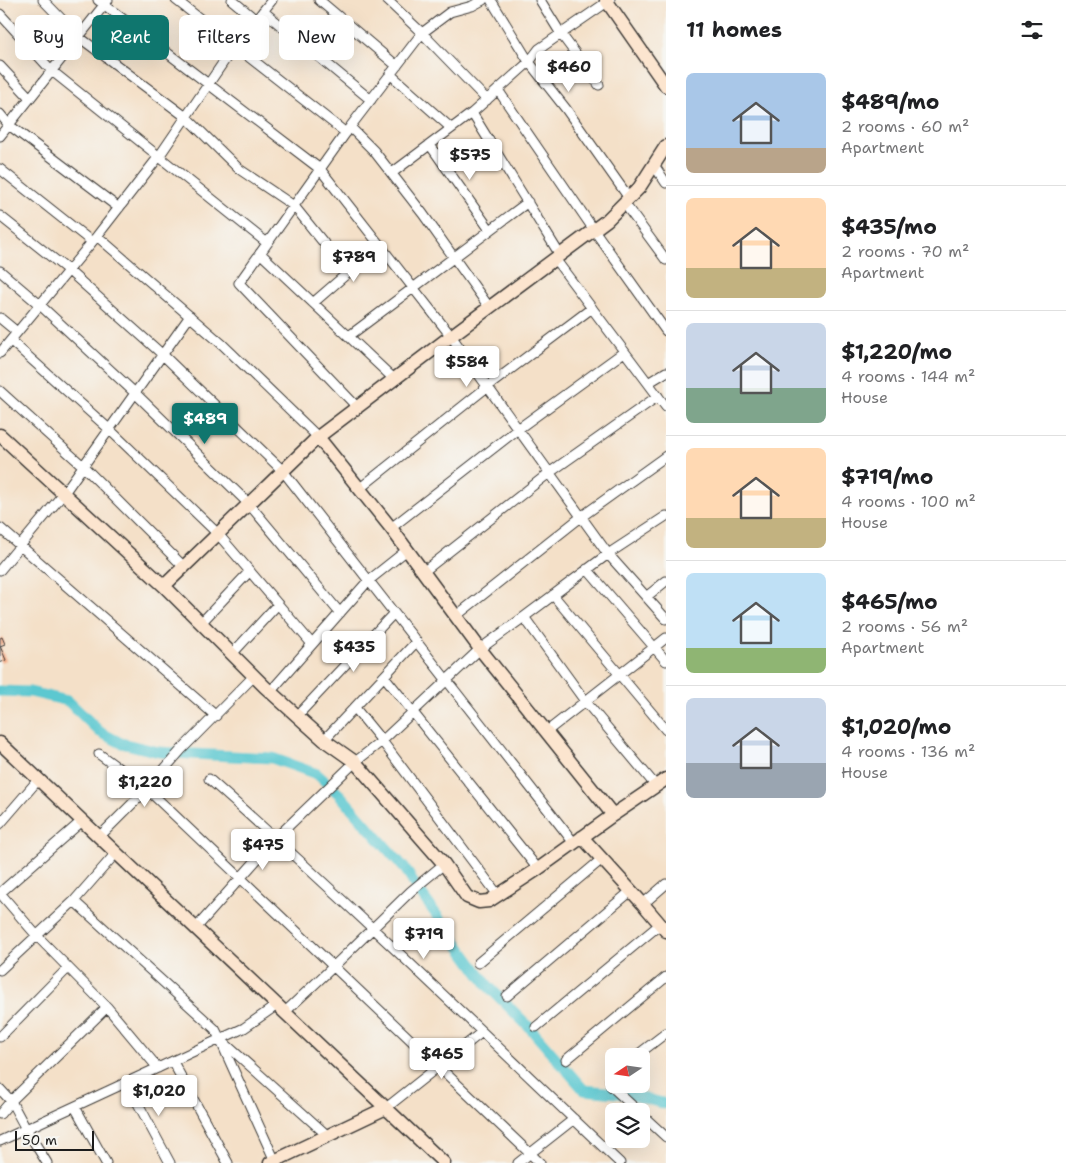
<!DOCTYPE html>
<html lang="en">
<head>
<meta charset="utf-8">
<style>
	:root { --surface:#fff; --page:#f6f6f6; --text:#202124; --muted:#757577; --line:#e0e0e0; --accent:#0f766e }
	body { margin:0; font-family:"Shantell Sans",sans-serif; background:var(--page); color:var(--text); height:100vh; display:flex; flex-direction:column; font-size:19px; white-space:nowrap }
	* { box-sizing:border-box; margin:0 }
	p { font-size:16px; color:var(--muted) }
	.icon { flex:none; width:28px; height:28px; fill:none; stroke:currentColor; stroke-width:2; stroke-linecap:round; stroke-linejoin:round }
	.map { position:relative; flex:1; overflow:hidden }
	.details { display:flex; flex-direction:column; background:var(--surface); width:400px }
	.details>* { flex:none }
	.top-card { position:absolute; left:15px; top:15px; width:475px; height:45px; display:flex; gap:10px }
	.needle { width:32px; rotate:257deg }
	.fabs { position:absolute; left:605px; top:1048px; display:grid; gap:10px }
	.fabs a { display:grid; place-items:center; width:45px; height:45px; border-radius:8px; background:var(--surface); box-shadow:0 5px 20px #0002; font-size:25px }
	.scale { position:absolute; left:15px; bottom:12px; width:79px; box-sizing:border-box; padding-left:5px; border:2px solid #1c1c1c; border-top:0; font-size:14px; line-height:18px; white-space:nowrap; color:#1c1c1c; -webkit-text-stroke:4px #f6f6f2; paint-order:stroke }
	.price { position:absolute; translate:-50% -42px; padding:0 11px; border-radius:5px; background:#fff; color:#222; font-size:16px; line-height:32px; filter:drop-shadow(0 1px 2px #0008) }
	.price::after { content:''; position:absolute; left:50%; top:30px; width:15px; height:11px; margin-left:-8px; background:inherit; clip-path:polygon(0 0,100% 0,50% 100%) }
	.price.current { background:var(--accent); color:#fff }
	ul { padding:0; list-style:none }
	li { display:flex; align-items:center; gap:15px; height:125px; padding:0 20px }
	li+li { border-top:1px solid var(--line) }
	li span { display:grid; place-items:center; flex:none; width:140px; height:100px; border-radius:8px; color:#555 }
	li>.icon { margin-inline-start:auto }
	span .icon { width:60px; height:60px; fill:#fffc; stroke-width:1 }
	li b { font-size:21px }
	h2 { display:flex; justify-content:space-between; align-items:center; height:60px; padding:0 20px; font-size:21px }
	.pill { padding:0 18px; border-radius:8px; background:var(--surface); box-shadow:0 5px 20px #0002; font-size:18px; line-height:45px }
	.pill.current { background:var(--accent); color:#fff }
	main { display:flex; flex:1; min-height:0 }
	.map>svg:first-child { display:block }
	.lines { fill:none; stroke-linecap:round; stroke-linejoin:round }
	.canal { stroke:#5bc8d0; stroke-width:11 }
	.building { fill:#f4a982 }
	.street-casing { stroke:#3c3936; stroke-width:11 }
	.secondary-casing { stroke:#3c3936; stroke-width:15 }
	.street { stroke:#fff; stroke-width:9 }
	.secondary { stroke:#fce5cf; stroke-width:12 }
</style>
</head>
<body>
<main>
<div class="map">
<svg width="666" height="1163" viewBox="0 0 666 1163">
	<rect width="100%" height="100%" fill="#f6f6f2"/>
	<filter id="ink" filterUnits="userSpaceOnUse"><feTurbulence type="fractalNoise" baseFrequency=".02" numOctaves="2"/><feDisplacementMap in="SourceGraphic" scale="10" xChannelSelector="R" yChannelSelector="G"/><feConvolveMatrix kernelMatrix="1 2 1 2 8 2 1 2 1" color-interpolation-filters="sRGB"/></filter>
	<filter id="wash" filterUnits="userSpaceOnUse"><feTurbulence type="fractalNoise" baseFrequency=".0096" numOctaves="4" result="noise"/><feDisplacementMap in="SourceGraphic" scale="20" xChannelSelector="R" yChannelSelector="G"/><feGaussianBlur stdDeviation="1.12" result="paint"/><feColorMatrix in="noise" values="0 0 0 0 0 0 0 0 0 0 0 0 0 0 0 0 0 1.4 0 .05"/><feComposite in="paint" operator="in"/></filter>
	<g filter="url(#wash)">
		<rect width="100%" height="100%" fill="#f4e0c8"/>
		<g class="lines">
			<path class="canal" d="M 0,691 L 30,692 L 68,701 L 100,732 L 121,743 L 159,752 L 192,754 L 272,758 L 317,774 L 340,795 L 406,870 L 414,884 L 489,987 L 529,1027 L 584,1090 L 628,1094 L 666,1104"/>
		</g>
		<g id="blocks">
			<path class="building" d="M 2,637 L 5,644 L 0,646 L 6,660 L 0,663 L 0,638 Z"/>
		</g>
	</g>
	<g filter="url(#ink)">
		<use href="#blocks" fill-opacity="0" stroke="#3c3936" stroke-width="1"/>
		<g class="lines">
			<g class="street-casing">
				<path id="street" d="M 43,0 L 79,37 L 186,117 L 239,169 L 294,206 L 348,273
					M 98,0 L 320,169 L 451,336 L 608,554 L 666,619
					M 176,0 L 346,133
					M 232,0 L 256,20
					M 319,0 L 397,66
					M 387,0 L 422,33 L 487,100
					M 491,0 L 529,62 L 566,109 L 629,198
					M 540,0 L 561,34 L 599,85
					M 263,11 L 371,100
					M 0,14 L 52,71 L 267,243
					M 0,66 L 30,98
					M 390,74 L 451,128
					M 498,90 L 594,230 L 666,331
					M 472,113 L 529,62 L 539,49 L 610,0
					M 0,114 L 9,125 L 119,208
					M 350,127 L 374,151 L 423,214 L 489,307
					M 0,136 L 108,0
					M 430,145 L 490,230
					M 654,165 L 666,183
					M 0,169 L 92,242
					M 392,173 L 472,113 L 560,255
					M 624,203 L 666,260
					M 0,216 L 69,271 L 163,355 L 283,471 L 574,843
					M 97,236 L 223,345 L 318,437
					M 260,253 L 394,379
					M 555,259 L 666,407
					M 0,271 L 40,305 L 135,393 L 249,504 L 340,613
					M 313,303 L 380,245
					M 0,318 L 17,332
					M 349,336 L 528,202
					M 11,341 L 109,429 L 218,534 L 312,644
					M 0,353 L 97,236 L 160,155 L 229,54 L 272,0
					M 648,383 L 666,372
					M 0,391 L 83,466 L 184,567
					M 357,407 L 239,283 L 350,127 L 422,33 L 450,12 L 472,6 L 483,0
					M 359,489 L 487,387 L 592,308
					M 0,528 L 216,716
					M 391,528 L 518,429 L 624,352
					M 587,569 L 666,661
					M 0,570 L 64,493 L 190,316
					M 423,572 L 549,473 L 658,396
					M 553,595 L 666,730
					M 646,597 L 666,581
					M 456,616 L 581,517 L 666,456
					M 524,617 L 585,701 L 656,786
					M 201,623 L 250,571
					M 232,654 L 278,604
					M 384,676 L 538,869
					M 270,692 L 368,581 L 407,550
					M 355,708 L 382,741 L 498,895
					M 297,716 L 394,613
					M 546,732 L 666,638
					M 324,740 L 416,642
					M 99,754 L 147,789 L 540,1163
					M 209,779 C 349,903 484,1034 620,1163
					M 0,824 L 38,780
					M 99,837 L 147,789 L 182,749 L 254,676
					M 116,853 L 74,901 L 215,1029 L 220,1039
					M 0,893 L 37,936 L 107,1007 L 11,1101 L 0,1114
					M 0,893 L 82,821
					M 643,904 L 666,884
					M 196,928 L 276,838 L 355,762 L 382,741 L 480,649 L 524,617 L 608,554 L 666,516
					M 478,963 L 602,859
					M 0,970 L 74,901
					M 507,996 L 631,891
					M 107,1007 L 158,1068
					M 285,1012 L 334,966 L 411,891 L 444,864
					M 536,1027 L 658,926 L 661,925
					M 0,1037 L 68,968
					M 636,1056 L 666,1033
					M 566,1060 L 666,977
					M 173,1062 L 228,1163
					M 614,1073 C 609,1077 610,1081 611,1086 L 638,1111
					M 127,1083 L 170,1163
					M 0,1089 L 11,1101 L 26,1129 L 47,1163
					M 75,1107 L 106,1163
					M 386,1108 L 482,1032
					M 641,1114 L 666,1137
					M 0,1141 L 244,1028 L 277,1005
					M 275,1161 L 230,1062 L 220,1039 L 328,1136
					M 518,1163 L 574,1119"/>
			</g>
			<g class="secondary-casing">
				<path id="secondary" d="M 606,0 L 666,86
					M 0,435 L 164,586 L 265,687 L 324,740 L 355,762 L 444,864 L 467,897 L 479,902 L 489,901 L 538,869 L 613,815 L 666,779
					M 318,437 L 391,528 L 480,649 L 613,815
					M 164,586 L 318,437 L 451,336 L 607,220 L 639,188 L 666,146
					M 0,743 L 444,1163
					M 582,837 L 643,904 L 666,931
					M 270,1163 L 386,1108"/>
			</g>
			<use href="#street" class="street"/>
			<use href="#secondary" class="secondary"/>
		</g>
	</g>
</svg>
<div class="fabs">
<a><svg class="needle" viewBox="-14 -14 28 28"><path d="M0-13l5 13h-10z" fill="#e53935"/><path d="M0 13l5-13h-10z" fill="#757577"/></svg></a>
<a><svg class="icon" aria-label="layers" viewBox="0 0 24 24"><path d="M12 4l9 5-9 5-9-5zM3 14l9 5 9-5"/></svg></a>
</div>
<div class="scale">50 m</div>
<b class="price" style="left:569px;top:93px">$460</b>
<b class="price" style="left:470px;top:181px">$575</b>
<b class="price" style="left:354px;top:283px">$789</b>
<b class="price" style="left:467px;top:388px">$584</b>
<b class="price current" style="left:205px;top:445px">$489</b>
<b class="price" style="left:354px;top:673px">$435</b>
<b class="price" style="left:145px;top:808px">$1,220</b>
<b class="price" style="left:263px;top:871px">$475</b>
<b class="price" style="left:424px;top:960px">$719</b>
<b class="price" style="left:442px;top:1080px">$465</b>
<b class="price" style="left:159px;top:1117px">$1,020</b>
<div class="top-card">
<a class="pill">Buy</a>
<a class="pill current">Rent</a>
<a class="pill">Filters</a>
<a class="pill">New</a>
</div>
</div>
<section class="details">
<h2>11 homes<svg class="icon" aria-label="filters" viewBox="0 0 24 24"><path d="M4 7h16M4 17h16"/><circle cx="9" cy="7" r="2"/><circle cx="15" cy="17" r="2"/></svg></h2>
<ul>
<li><span style="background:linear-gradient(#a9c7e8 75%,#b9a48a 0)"><svg class="icon" aria-label="home" viewBox="0 0 24 24"><path d="M3 11l9-7 9 7M6 9v11h12V9"/></svg></span><div><b>$489/mo</b><p>2 rooms · 60 m²</p><p>Apartment</p></div></li>
<li><span style="background:linear-gradient(#ffd9b3 70%,#c2b280 0)"><svg class="icon" aria-label="home" viewBox="0 0 24 24"><path d="M3 11l9-7 9 7M6 9v11h12V9"/></svg></span><div><b>$435/mo</b><p>2 rooms · 70 m²</p><p>Apartment</p></div></li>
<li><span style="background:linear-gradient(#c9d6e8 65%,#7fa58c 0)"><svg class="icon" aria-label="home" viewBox="0 0 24 24"><path d="M3 11l9-7 9 7M6 9v11h12V9"/></svg></span><div><b>$1,220/mo</b><p>4 rooms · 144 m²</p><p>House</p></div></li>
<li><span style="background:linear-gradient(#ffd9b3 70%,#c2b280 0)"><svg class="icon" aria-label="home" viewBox="0 0 24 24"><path d="M3 11l9-7 9 7M6 9v11h12V9"/></svg></span><div><b>$719/mo</b><p>4 rooms · 100 m²</p><p>House</p></div></li>
<li><span style="background:linear-gradient(#bfe0f5 75%,#8fb573 0)"><svg class="icon" aria-label="home" viewBox="0 0 24 24"><path d="M3 11l9-7 9 7M6 9v11h12V9"/></svg></span><div><b>$465/mo</b><p>2 rooms · 56 m²</p><p>Apartment</p></div></li>
<li><span style="background:linear-gradient(#c9d6e8 65%,#9aa5b1 0)"><svg class="icon" aria-label="home" viewBox="0 0 24 24"><path d="M3 11l9-7 9 7M6 9v11h12V9"/></svg></span><div><b>$1,020/mo</b><p>4 rooms · 136 m²</p><p>House</p></div></li>
</ul>
</section>
</main>
</body>
</html>
